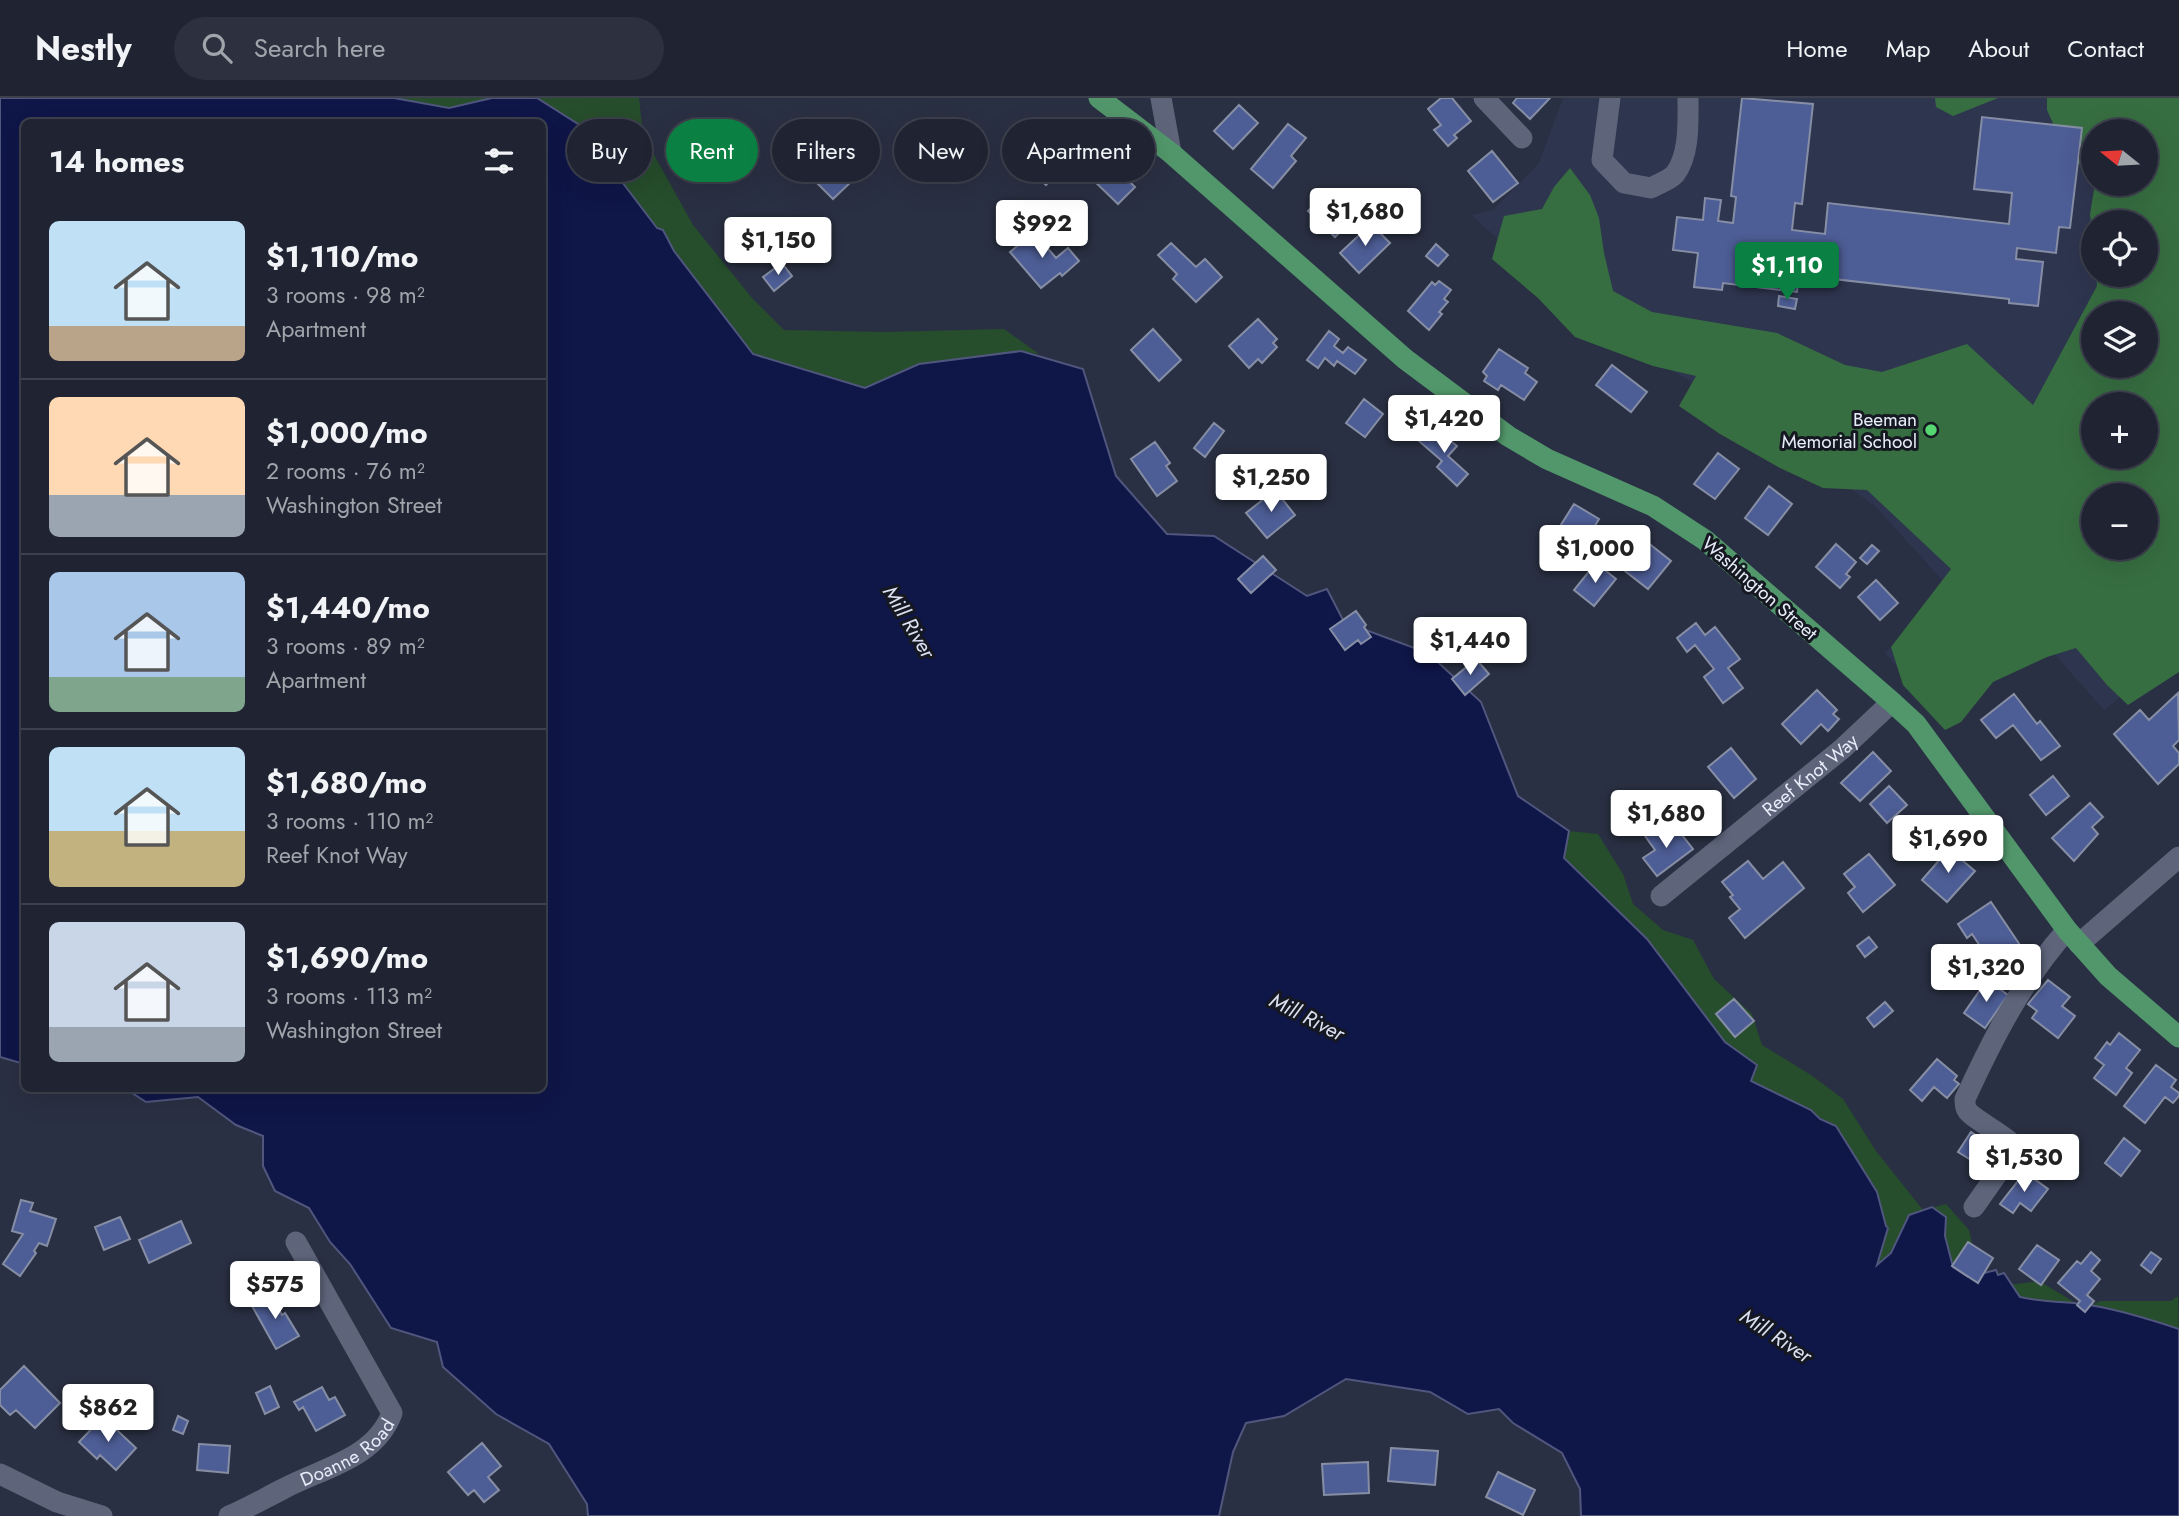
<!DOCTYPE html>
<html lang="en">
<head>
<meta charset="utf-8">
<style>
	:root { --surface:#202432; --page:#2d303e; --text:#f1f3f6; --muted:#a2a4ac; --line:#3d414d; --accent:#0b8043 }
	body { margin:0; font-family:Jost,sans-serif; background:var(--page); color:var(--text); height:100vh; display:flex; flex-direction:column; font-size:26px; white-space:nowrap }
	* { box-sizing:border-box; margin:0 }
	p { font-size:23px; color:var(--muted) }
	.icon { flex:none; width:38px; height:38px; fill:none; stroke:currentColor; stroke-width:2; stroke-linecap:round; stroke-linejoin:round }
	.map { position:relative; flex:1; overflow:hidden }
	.side { position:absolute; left:21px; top:21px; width:525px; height:973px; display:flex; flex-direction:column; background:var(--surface); border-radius:10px; box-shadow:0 7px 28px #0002,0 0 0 2px var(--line) }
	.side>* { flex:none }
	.top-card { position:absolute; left:567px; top:21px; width:665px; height:63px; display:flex; gap:14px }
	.needle { width:46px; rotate:288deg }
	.tools { position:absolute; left:2081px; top:21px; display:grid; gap:14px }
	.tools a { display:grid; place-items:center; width:77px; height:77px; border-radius:50%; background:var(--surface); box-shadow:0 7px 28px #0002,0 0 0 2px var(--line); font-size:35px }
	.price { position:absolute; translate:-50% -60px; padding:0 16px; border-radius:7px; background:#fff; color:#222; font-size:23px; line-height:46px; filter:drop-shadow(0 2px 4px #0008) }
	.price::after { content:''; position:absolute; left:50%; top:42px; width:21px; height:16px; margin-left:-10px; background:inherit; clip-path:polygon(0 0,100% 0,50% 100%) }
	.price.current { background:var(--accent); color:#fff }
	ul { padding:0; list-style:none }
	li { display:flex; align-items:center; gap:21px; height:175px; padding:0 28px }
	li+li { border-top:2px solid var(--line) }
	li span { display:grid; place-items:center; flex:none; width:196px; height:140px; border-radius:10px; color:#555 }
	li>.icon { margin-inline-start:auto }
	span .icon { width:84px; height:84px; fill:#fffc; stroke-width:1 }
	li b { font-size:30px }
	h2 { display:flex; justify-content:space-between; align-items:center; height:84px; padding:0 28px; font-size:30px }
	.tag { padding:0 24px; border-radius:32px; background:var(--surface); box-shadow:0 7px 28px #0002,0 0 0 2px var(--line); font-size:24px; line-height:63px }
	.tag.current { background:var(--accent); color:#fff }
	header { display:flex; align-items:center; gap:42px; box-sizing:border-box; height:98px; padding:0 35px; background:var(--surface); border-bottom:2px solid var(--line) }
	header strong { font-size:33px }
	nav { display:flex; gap:38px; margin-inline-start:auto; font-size:24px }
	.search { width:490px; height:63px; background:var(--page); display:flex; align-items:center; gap:18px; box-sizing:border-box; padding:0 24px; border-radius:38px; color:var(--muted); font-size:26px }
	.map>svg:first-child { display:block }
	.built { fill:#2e354f; fill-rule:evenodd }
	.green { fill:#264d2c }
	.forest { fill:#376e41; fill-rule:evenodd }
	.water { fill:#0f1648; stroke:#50567d; stroke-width:2 }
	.building { fill:#4d5d95; stroke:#868ea5; stroke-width:2 }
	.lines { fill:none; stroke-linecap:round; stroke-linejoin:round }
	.minor { stroke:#5e657b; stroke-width:21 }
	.major { stroke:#52976b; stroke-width:21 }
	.poi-dot { fill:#56d671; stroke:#151821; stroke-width:2.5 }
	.labels { text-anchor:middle; stroke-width:6; stroke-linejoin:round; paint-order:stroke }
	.poi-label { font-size:19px; fill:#e8ecf9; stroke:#151821; text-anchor:end }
	.street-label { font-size:19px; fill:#e8ecf9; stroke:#151821 }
	.water-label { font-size:21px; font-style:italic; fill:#dbe1f2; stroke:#151821 }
</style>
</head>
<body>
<header>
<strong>Nestly</strong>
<div class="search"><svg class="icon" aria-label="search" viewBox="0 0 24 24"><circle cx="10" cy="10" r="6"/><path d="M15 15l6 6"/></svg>Search here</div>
<nav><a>Home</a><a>Map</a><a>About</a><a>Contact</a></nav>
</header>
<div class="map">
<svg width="2179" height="1418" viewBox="0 0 2179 1418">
	<rect width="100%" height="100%" fill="#2a3043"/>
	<path class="built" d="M 1563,0 L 2179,0 L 2179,553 L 2104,612 L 2043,543 L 1944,624 L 1885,555 L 1952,493 L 1875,408 L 1730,305 L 1604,235 L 1471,117 L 1493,112 L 1539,65 ZM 2093,33 L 2146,33 L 2146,86 L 2093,86 ZM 2093,124 L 2146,124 L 2146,177 L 2093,177 ZM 2093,215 L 2146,215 L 2146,268 L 2093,268 ZM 2093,306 L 2146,306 L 2146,359 L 2093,359 ZM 2093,397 L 2146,397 L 2146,450 L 2093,450 Z"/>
	<path class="green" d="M 394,0 L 492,0 L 449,10 Z
		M 537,0 L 639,0 L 643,37 L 693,127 L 752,200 L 784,232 L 885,234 L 1004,231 L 1039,256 L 1021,253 L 919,266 L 853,295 L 781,293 Z
		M 1569,733 L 1598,736 L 1623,776 L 1633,806 L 1663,832 L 1693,842 L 1714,881 L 1752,916 L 1762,947 L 1811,977 L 1843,1001 L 1876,1053 L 1923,1112 L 1946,1106 L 1969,1132 L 1980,1178 L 1957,1182 L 1905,1162 L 1875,1168 L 1836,1028 L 1802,1010 L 1746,987 L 1564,763 Z
		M 2039,1183 L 2084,1210 L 2101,1203 L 2171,1203 L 2178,1198 L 2179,1241 L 2028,1231 L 2008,1187 Z"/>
	<path class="forest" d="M 1935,0 L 1998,0 L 1953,18 L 1936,9 Z
		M 2047,0 L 2179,0 L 2179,574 L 2128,607 L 2107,587 L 2076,550 L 2047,559 L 1993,584 L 1961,624 L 1945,632 L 1903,587 L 1891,549 L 1951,471 L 1867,392 L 1823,390 L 1780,370 L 1720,336 L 1679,308 L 1696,278 L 1653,268 L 1575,239 L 1538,200 L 1492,161 L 1504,118 L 1542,111 L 1554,89 L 1570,70 L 1590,97 L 1599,120 L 1604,155 L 1613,193 L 1652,214 L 1777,235 L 1845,267 L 1882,274 L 1967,246 L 2033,307 L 2097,188 L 2096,177 L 2146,177 L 2146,124 L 2093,124 L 2093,148 L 2090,116 L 2095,86 L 2146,86 L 2146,33 L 2093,33 L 2093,75 L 2068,59 L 2047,12 ZM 2093,215 L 2146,215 L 2146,268 L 2093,268 ZM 2093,306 L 2146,306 L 2146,359 L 2093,359 ZM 2093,397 L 2146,397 L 2146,450 L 2093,450 Z"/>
	<path class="water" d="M 0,0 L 394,0 L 449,10 L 492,0 L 537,0 L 578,26 L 657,130 L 663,132 L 674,153 L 753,256 L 865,290 L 919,266 L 1021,253 L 1083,271 L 1116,378 L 1167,436 L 1214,438 L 1307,498 L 1327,491 L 1344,524 L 1428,555 L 1481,604 L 1518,698 L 1569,733 L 1564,760 L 1647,841 L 1725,944 L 1757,967 L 1751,983 L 1811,1012 L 1820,1021 L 1836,1028 L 1877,1094 L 1886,1128 L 1888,1130 L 1877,1167 L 1891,1155 L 1909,1117 L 1932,1109 L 1946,1119 L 1945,1138 L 1953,1169 L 1968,1179 L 1996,1172 L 1998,1177 L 2004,1175 L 2020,1199 C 2045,1205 2070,1203 2095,1208 C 2124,1213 2152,1222 2179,1231 L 2179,1418 L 1581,1418 L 1580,1391 L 1562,1355 L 1513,1325 L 1499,1311 L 1468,1316 L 1430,1294 L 1346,1281 L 1284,1318 L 1246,1325 L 1233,1354 L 1219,1418 L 588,1418 L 587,1406 L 549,1346 L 496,1316 L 443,1269 L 437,1244 L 391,1230 L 350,1166 L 330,1144 L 309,1110 L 275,1093 L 263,1068 L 263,1038 L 236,1027 L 198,999 L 146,1004 L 126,991 L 542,990 L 542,24 L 24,24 L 24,966 L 0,959 Z"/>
	<path class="building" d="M 1441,0 L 1452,0 L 1471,23 L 1454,37 L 1457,40 L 1448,48 L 1434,32 L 1441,27 L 1428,11 Z
		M 1517,0 L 1550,0 L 1530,21 L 1513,5 Z
		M 1742,0 L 1813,6 L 1802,106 L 1795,105 L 1792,132 L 1825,136 L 1828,105 L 2009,126 L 2012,95 L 1974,91 L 1982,19 L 2082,30 L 2070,130 L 2059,129 L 2056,155 L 2017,150 L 2016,161 L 2043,164 L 2038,208 L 2009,205 L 2009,201 L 1825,180 L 1827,160 L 1801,157 L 1797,194 L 1723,185 L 1722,192 L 1694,189 L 1698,155 L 1673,152 L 1677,119 L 1703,122 L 1705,100 L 1721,102 L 1718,123 L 1733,125 L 1736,99 L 1731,98 Z
		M 1239,7 L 1258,25 L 1233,51 L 1214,33 Z
		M 1288,26 L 1306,40 L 1291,58 L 1296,63 L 1273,90 L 1251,71 Z
		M 1046,32 L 1073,56 L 1046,87 L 1024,67 L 1032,57 L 1028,53 Z
		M 840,46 L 854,60 L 843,71 L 853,82 L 833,101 L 809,77 Z
		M 681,53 L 689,64 L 678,71 L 671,61 Z
		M 1492,53 L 1518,85 L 1493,104 L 1468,73 Z
		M 1106,61 L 1135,89 L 1118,106 L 1089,78 Z
		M 1328,93 L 1355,119 L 1335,139 L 1308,113 Z
		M 1371,126 L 1390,145 L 1359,175 L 1340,155 Z
		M 1034,134 L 1056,160 L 1068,150 L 1079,163 L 1062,178 L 1060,175 L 1041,190 L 1010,154 Z
		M 1171,145 L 1196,169 L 1205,161 L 1222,179 L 1196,204 L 1173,181 L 1177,176 L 1158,157 Z
		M 1436,146 L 1448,157 L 1438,168 L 1426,158 Z
		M 782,165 L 792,178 L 774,193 L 763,179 Z
		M 1439,183 L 1451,192 L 1444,201 L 1448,204 L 1439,214 L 1442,216 L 1429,232 L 1408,213 L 1432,184 L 1435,187 Z
		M 1779,198 L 1797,201 L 1795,211 L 1778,208 Z
		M 1258,221 L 1277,241 L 1273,245 L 1277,249 L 1262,265 L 1258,261 L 1249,270 L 1229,248 Z
		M 1153,231 L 1181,262 L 1159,283 L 1131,252 Z
		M 1329,233 L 1339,241 L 1334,248 L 1343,255 L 1348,249 L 1366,262 L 1355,276 L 1337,263 L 1334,268 L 1325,260 L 1318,270 L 1307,262 Z
		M 1499,251 L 1528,270 L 1525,275 L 1537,284 L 1524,302 L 1501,287 L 1498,292 L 1484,283 L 1487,278 L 1483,274 Z
		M 1612,267 L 1647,294 L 1631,314 L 1596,287 Z
		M 1364,301 L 1383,316 L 1365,339 L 1346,325 Z
		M 1214,325 L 1224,333 L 1205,359 L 1194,350 Z
		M 1433,328 L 1457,348 L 1448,358 L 1468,376 L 1457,388 L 1437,369 L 1442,363 L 1419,343 Z
		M 1155,344 L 1170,365 L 1166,368 L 1177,383 L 1157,398 L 1131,361 Z
		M 1718,355 L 1739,371 L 1715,401 L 1694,386 Z
		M 1769,388 L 1792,406 L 1768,437 L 1745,420 Z
		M 1275,392 L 1295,417 L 1267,440 L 1246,415 Z
		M 1574,406 L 1599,421 L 1593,431 L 1608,440 L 1600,455 L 1559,430 Z
		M 1647,444 L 1671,463 L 1648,491 L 1625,473 Z
		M 1836,446 L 1856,464 L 1846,476 L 1850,479 L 1840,490 L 1816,469 Z
		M 1872,447 L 1879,453 L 1867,466 L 1860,460 Z
		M 1263,458 L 1276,472 L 1251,495 L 1238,481 Z
		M 1601,469 L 1616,481 L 1594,508 L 1574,492 L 1591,471 L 1596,475 Z
		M 1876,482 L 1898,505 L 1880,522 L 1858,499 Z
		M 1356,513 L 1366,527 L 1364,529 L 1371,539 L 1361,546 L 1358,542 L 1345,552 L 1330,531 Z
		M 1696,525 L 1705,537 L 1715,529 L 1740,561 L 1728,570 L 1743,590 L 1723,605 L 1704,579 L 1714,571 L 1695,547 L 1687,554 L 1677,540 Z
		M 1476,561 L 1489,576 L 1465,597 L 1452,581 Z
		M 1817,592 L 1837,612 L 1833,616 L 1839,621 L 1828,633 L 1821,626 L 1801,646 L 1782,626 Z
		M 2178,595 L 2179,642 L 2173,648 L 2179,655 L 2179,666 L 2158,686 L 2114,636 L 2140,612 L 2149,622 Z
		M 2014,596 L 2037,626 L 2040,623 L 2060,648 L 2041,662 L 2013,627 L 1996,640 L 1981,622 Z
		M 1731,650 L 1756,681 L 1734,700 L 1708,669 Z
		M 1873,654 L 1891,673 L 1860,703 L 1841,685 Z
		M 2053,678 L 2069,698 L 2046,717 L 2030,697 Z
		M 1889,688 L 1907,707 L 1887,725 L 1870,706 Z
		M 2090,705 L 2103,719 L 2092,729 L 2098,736 L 2074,763 L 2052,740 Z
		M 1659,727 L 1669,739 L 1678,732 L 1693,751 L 1657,778 L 1643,760 L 1655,752 L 1645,738 Z
		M 1949,751 L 1975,773 L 1947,804 L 1922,782 Z
		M 1869,756 L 1895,787 L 1863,814 L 1848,795 L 1855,789 L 1844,776 Z
		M 1748,763 L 1763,781 L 1783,764 L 1804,790 L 1745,840 L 1729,820 L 1740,811 L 1730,799 L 1733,797 L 1722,784 Z
		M 1991,804 L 2026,856 L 1996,876 L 1987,863 L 1993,859 L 1985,848 L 1982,851 L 1972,836 L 1967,840 L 1958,826 Z
		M 1869,839 L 1877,849 L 1865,859 L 1857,848 Z
		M 1987,882 L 2008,897 L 1985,930 L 1964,915 Z
		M 2048,882 L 2070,899 L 2062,908 L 2075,918 L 2058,940 L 2032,920 L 2037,913 L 2028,906 Z
		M 1734,901 L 1754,923 L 1735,939 L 1716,916 Z
		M 1885,904 L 1893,913 L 1874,929 L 1867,920 Z
		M 2119,935 L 2140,952 L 2126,970 L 2132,975 L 2116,997 L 2094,980 L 2104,967 L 2095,960 L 2107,944 L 2110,947 Z
		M 1937,961 L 1957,978 L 1954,982 L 1959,986 L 1947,1000 L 1934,989 L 1922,1003 L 1910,992 Z
		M 2156,967 L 2176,982 L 2171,989 L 2179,995 L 2179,998 L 2173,1005 L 2165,999 L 2145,1025 L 2124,1008 Z
		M 1971,1034 L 2000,1053 L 1987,1072 L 1958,1054 Z
		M 2124,1040 L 2140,1053 L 2121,1078 L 2105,1065 Z
		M 2025,1074 L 2048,1091 L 2031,1113 L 2020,1105 L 2013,1115 L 2000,1106 Z
		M 21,1102 L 33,1105 L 30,1113 L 56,1121 L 47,1148 L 39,1145 L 34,1153 L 36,1155 L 20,1178 L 3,1166 L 23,1136 L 12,1133 Z
		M 120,1119 L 130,1141 L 104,1152 L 95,1129 Z
		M 181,1123 L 191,1145 L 149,1165 L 139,1142 Z
		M 1968,1144 L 1993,1160 L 1978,1185 L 1952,1168 Z
		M 2037,1147 L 2059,1162 L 2041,1187 L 2019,1171 Z
		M 2091,1154 L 2100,1162 L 2091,1173 L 2100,1181 L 2087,1197 L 2094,1203 L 2085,1214 L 2077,1207 L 2080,1203 L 2058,1185 L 2077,1163 L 2081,1166 Z
		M 2151,1154 L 2161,1161 L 2151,1175 L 2141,1167 Z
		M 270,1195 L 282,1217 L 285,1215 L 299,1238 L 276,1251 L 251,1206 Z
		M 24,1268 L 60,1305 L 35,1330 L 16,1312 L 10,1317 L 0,1307 L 0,1292 Z
		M 270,1288 L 279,1309 L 265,1316 L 256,1295 Z
		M 322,1289 L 329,1302 L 335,1299 L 345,1317 L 316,1333 L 303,1309 L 299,1312 L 294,1304 Z
		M 178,1318 L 188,1323 L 183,1336 L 173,1332 Z
		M 103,1319 L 136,1350 L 116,1372 L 100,1357 L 97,1361 L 79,1344 Z
		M 482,1345 L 501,1368 L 488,1379 L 499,1392 L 484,1404 L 474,1392 L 468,1397 L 448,1374 Z
		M 199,1346 L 230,1348 L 228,1375 L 197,1372 Z
		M 1391,1350 L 1438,1353 L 1435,1387 L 1388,1383 Z
		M 1368,1364 L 1369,1395 L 1324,1397 L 1322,1366 Z
		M 1498,1374 L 1535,1392 L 1523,1417 L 1486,1399 Z"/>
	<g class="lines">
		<g class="minor">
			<path d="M 1161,0 L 1171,55"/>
			<path d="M 1484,0 L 1522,40"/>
			<path d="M 1610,0 L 1602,62 L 1624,85 L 1651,90 C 1658,86 1670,82 1675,76 C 1690,56 1688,23 1688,0"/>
			<path id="s1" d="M 1661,798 L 1842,651 L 1892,604"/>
			<path d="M 2079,846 L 2179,759"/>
			<path d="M 1974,1109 L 2009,1059 L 2010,1044 C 2001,1036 1971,1019 1967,1012 C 1965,1009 1965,1005 1965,1001 C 1992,942 2023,881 2067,832"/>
			<path d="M 0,1376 L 57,1404 L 102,1418"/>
			<path id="s2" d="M 229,1418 C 248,1410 265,1400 283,1391 C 322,1370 375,1361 392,1315 L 296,1144"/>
		</g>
		<path class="major" d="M 1099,0 L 1171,55 L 1405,261 L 1508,338 L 1547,361 L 1653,408 L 1705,442 L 1892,604 L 1916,626 L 2067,832 L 2108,878 L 2179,939"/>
	</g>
	<circle class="poi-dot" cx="1931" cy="332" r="7"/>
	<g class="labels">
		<g class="poi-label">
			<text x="1917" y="328">Beeman<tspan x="1917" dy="22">Memorial School</tspan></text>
		</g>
		<g class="street-label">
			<text transform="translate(1760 490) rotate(41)" y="7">Washington Street</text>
			<text dy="7" stroke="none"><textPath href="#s1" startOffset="192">Reef Knot Way</textPath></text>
			<text dy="7" stroke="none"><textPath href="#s2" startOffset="135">Doanne Road</textPath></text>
		</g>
		<g class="water-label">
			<text transform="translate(909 524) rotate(59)" y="7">Mill River</text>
			<text transform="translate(1307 919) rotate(27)" y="7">Mill River</text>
			<text transform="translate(1776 1238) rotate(33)" y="7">Mill River</text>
		</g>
	</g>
</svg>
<div class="tools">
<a><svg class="needle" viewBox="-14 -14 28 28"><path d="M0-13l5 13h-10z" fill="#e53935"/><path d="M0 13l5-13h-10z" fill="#a2a4ac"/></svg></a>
<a><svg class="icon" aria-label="locate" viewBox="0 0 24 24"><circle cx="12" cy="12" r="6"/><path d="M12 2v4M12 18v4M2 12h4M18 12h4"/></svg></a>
<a><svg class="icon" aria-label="layers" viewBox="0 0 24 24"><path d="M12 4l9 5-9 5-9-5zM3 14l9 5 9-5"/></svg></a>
<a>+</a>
<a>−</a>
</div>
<b class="price" style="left:1365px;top:150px">$1,680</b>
<b class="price" style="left:1042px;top:162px">$992</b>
<b class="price" style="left:778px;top:179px">$1,150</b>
<b class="price current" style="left:1787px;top:204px">$1,110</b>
<b class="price" style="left:1444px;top:357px">$1,420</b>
<b class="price" style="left:1271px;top:416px">$1,250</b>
<b class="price" style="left:1595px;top:487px">$1,000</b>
<b class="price" style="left:1470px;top:579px">$1,440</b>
<b class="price" style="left:1666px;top:752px">$1,680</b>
<b class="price" style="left:1948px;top:777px">$1,690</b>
<b class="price" style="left:1986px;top:906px">$1,320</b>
<b class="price" style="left:2024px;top:1096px">$1,530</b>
<b class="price" style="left:275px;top:1223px">$575</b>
<b class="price" style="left:108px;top:1346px">$862</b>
<div class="top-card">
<a class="tag">Buy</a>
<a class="tag current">Rent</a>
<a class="tag">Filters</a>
<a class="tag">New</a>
<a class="tag">Apartment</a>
</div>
<section class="side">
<h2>14 homes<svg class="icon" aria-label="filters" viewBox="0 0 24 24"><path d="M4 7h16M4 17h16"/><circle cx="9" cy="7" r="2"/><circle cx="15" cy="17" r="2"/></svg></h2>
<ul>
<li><span style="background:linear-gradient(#bfe0f5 75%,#b9a48a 0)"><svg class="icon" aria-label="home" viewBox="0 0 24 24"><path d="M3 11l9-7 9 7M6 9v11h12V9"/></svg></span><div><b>$1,110/mo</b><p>3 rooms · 98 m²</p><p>Apartment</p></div></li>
<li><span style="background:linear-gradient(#ffd9b3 70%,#9aa5b1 0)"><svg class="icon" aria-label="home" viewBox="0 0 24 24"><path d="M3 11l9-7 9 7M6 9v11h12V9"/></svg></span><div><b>$1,000/mo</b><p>2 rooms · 76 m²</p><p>Washington Street</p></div></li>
<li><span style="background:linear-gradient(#a9c7e8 75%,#7fa58c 0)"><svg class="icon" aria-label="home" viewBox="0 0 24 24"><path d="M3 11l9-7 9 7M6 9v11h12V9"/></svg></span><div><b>$1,440/mo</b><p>3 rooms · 89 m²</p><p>Apartment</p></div></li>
<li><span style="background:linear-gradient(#bfe0f5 60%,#c2b280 0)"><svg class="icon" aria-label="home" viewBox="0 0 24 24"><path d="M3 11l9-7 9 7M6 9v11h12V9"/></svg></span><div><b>$1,680/mo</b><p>3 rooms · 110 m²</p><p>Reef Knot Way</p></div></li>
<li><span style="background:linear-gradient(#c9d6e8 75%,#9aa5b1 0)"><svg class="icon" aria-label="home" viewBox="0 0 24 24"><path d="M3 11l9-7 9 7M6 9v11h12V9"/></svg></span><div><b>$1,690/mo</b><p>3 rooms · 113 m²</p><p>Washington Street</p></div></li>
</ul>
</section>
</div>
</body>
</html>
